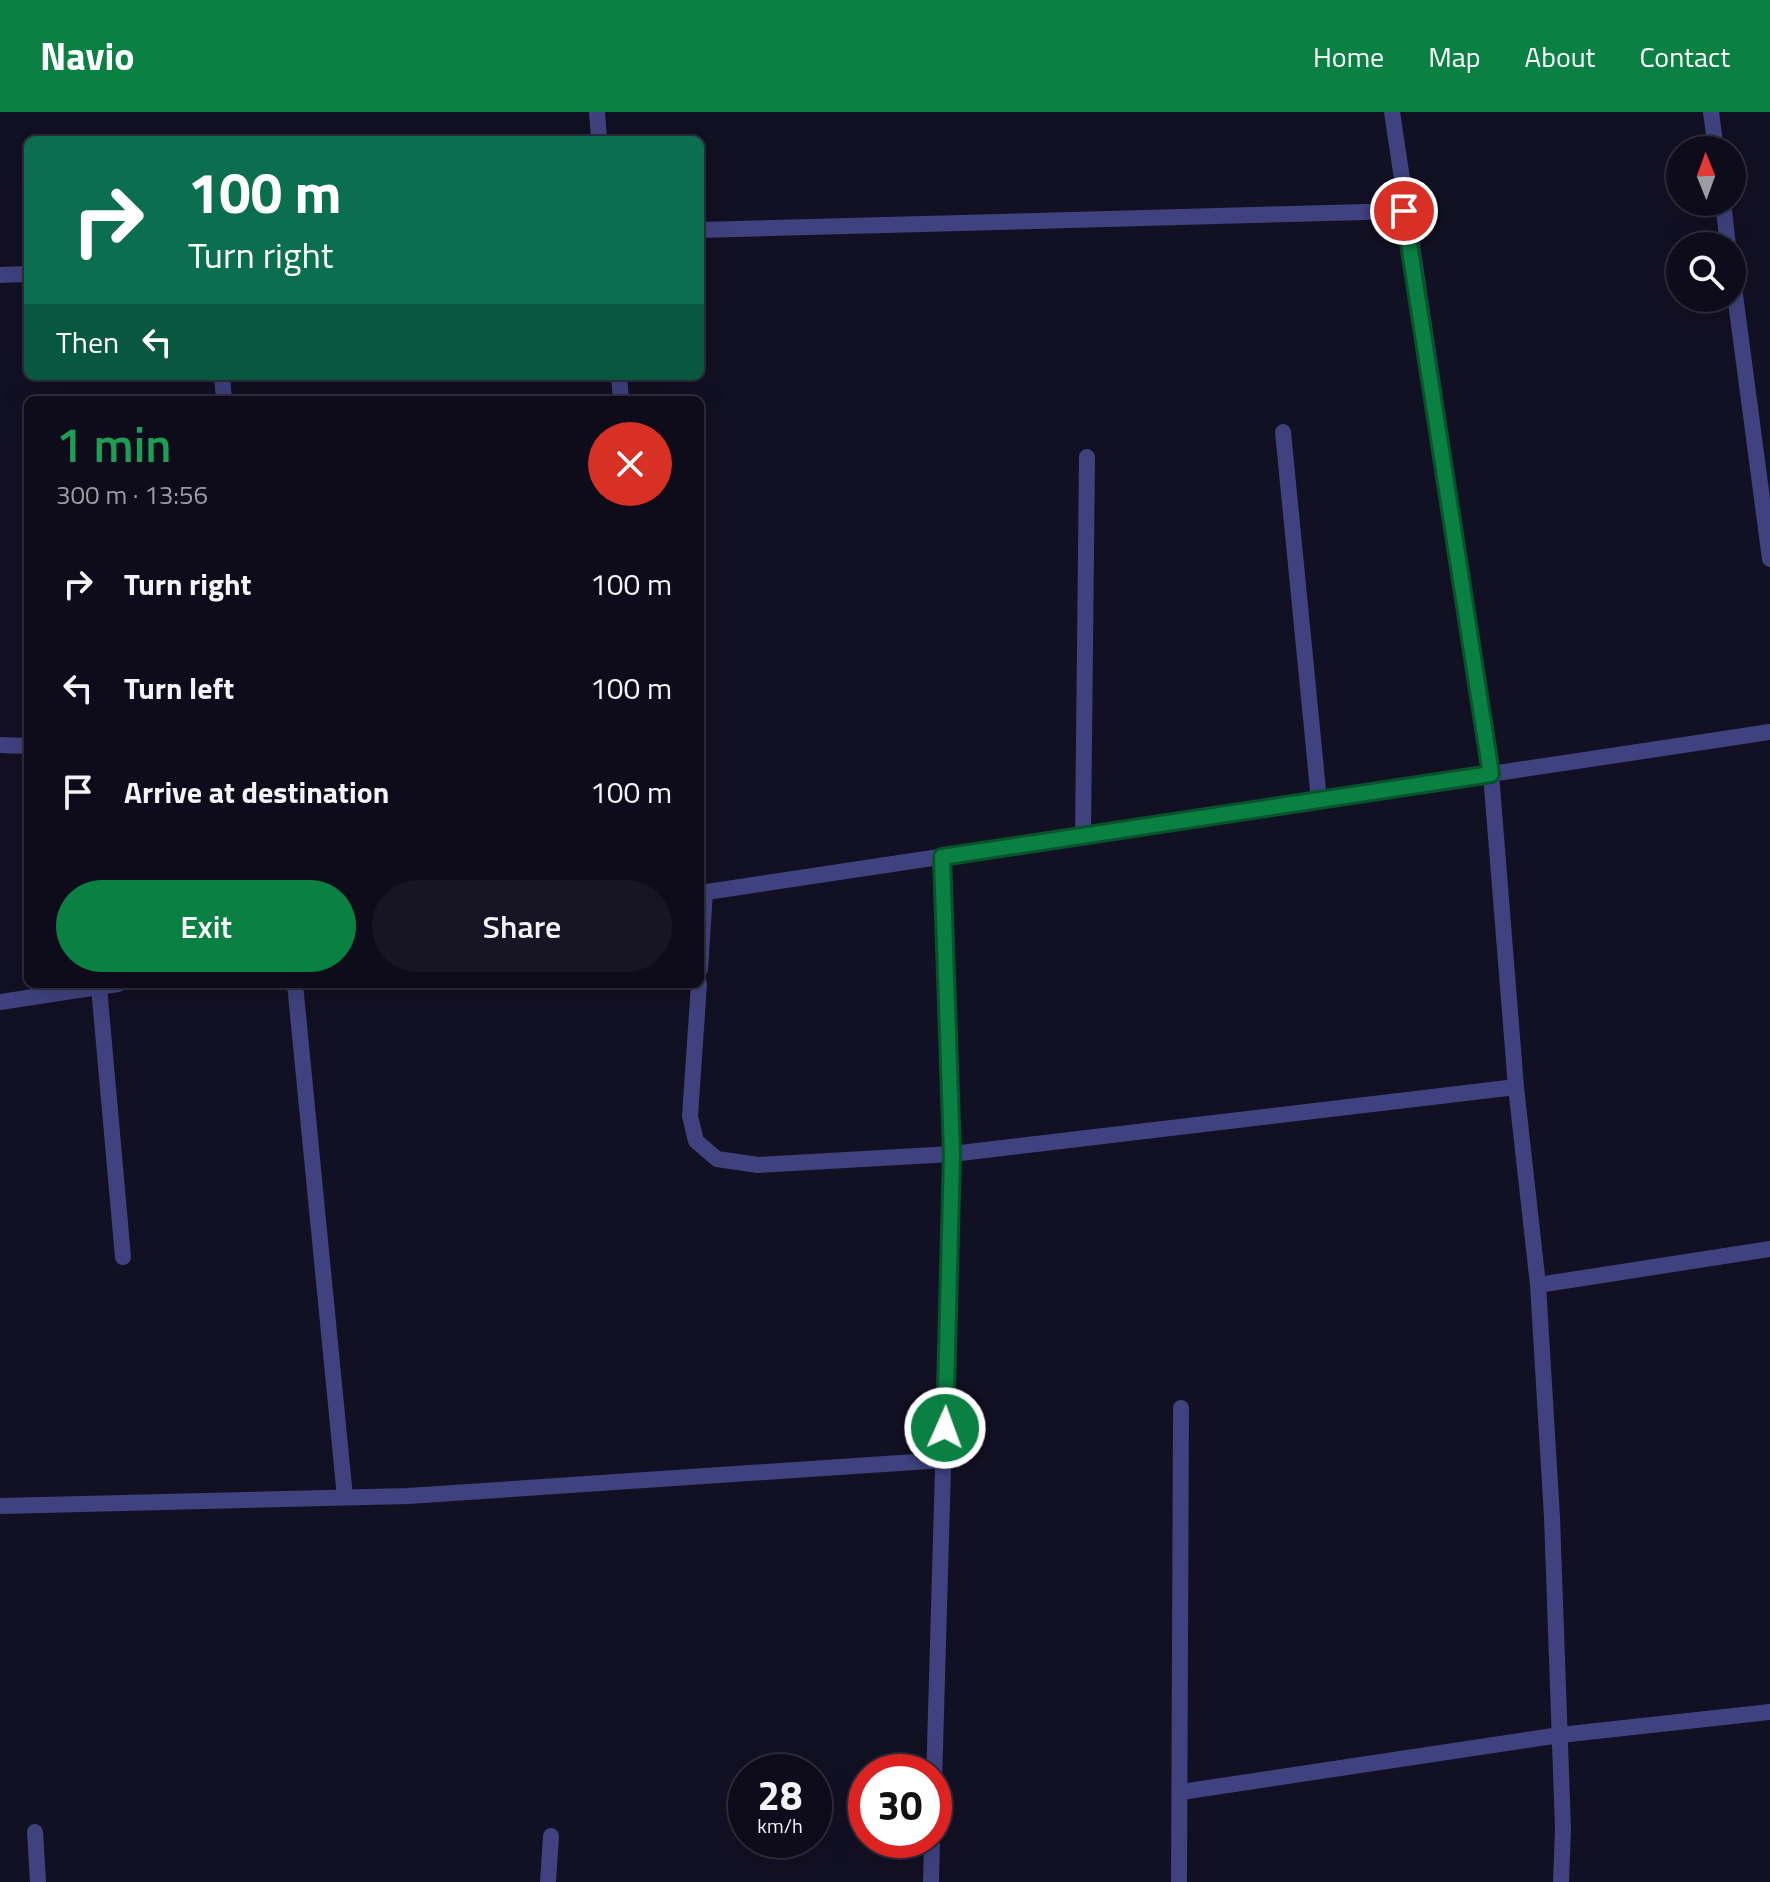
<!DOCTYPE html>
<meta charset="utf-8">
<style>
body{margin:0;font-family:"Titillium Web",sans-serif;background:#171523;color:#f1f3f6;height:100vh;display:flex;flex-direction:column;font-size:30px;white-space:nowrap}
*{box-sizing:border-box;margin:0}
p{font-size:26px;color:#9b9ba2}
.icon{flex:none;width:44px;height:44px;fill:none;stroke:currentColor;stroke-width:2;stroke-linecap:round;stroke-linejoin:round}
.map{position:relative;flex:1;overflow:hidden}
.drawer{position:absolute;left:24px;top:284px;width:680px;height:592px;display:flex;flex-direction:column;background:#0e0c1a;border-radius:12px;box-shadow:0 8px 32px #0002,0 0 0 2px #2e2c39}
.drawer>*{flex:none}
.hud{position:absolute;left:24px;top:24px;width:680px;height:244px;border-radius:12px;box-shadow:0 8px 32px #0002,0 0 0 2px #2e2c39;background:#0b6e4f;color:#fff;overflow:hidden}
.needle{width:52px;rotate:359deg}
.controls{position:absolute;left:1666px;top:24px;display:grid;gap:16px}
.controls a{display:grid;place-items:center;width:80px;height:80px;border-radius:50%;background:#0e0c1a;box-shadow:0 8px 32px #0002,0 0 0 2px #2e2c39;font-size:40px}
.speed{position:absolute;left:728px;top:1642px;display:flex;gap:16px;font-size:40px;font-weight:700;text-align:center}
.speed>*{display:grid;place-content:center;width:104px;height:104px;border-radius:50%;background:#0e0c1a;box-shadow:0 8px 32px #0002,0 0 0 2px #2e2c39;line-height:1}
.speed small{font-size:20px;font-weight:400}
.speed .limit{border:12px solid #d22;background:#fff;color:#111}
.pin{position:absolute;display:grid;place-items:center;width:68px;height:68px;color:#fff;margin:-34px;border:4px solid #fff;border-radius:50%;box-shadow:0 2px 8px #0007}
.me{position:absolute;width:88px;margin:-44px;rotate:2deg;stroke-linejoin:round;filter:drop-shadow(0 0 6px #0008)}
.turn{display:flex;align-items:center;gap:28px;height:168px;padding:0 32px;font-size:36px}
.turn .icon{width:104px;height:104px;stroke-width:2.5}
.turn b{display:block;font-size:56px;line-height:68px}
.then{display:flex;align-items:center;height:76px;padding:0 32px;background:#0003;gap:16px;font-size:30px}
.round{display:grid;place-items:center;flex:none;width:84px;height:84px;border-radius:42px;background:#171523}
.overview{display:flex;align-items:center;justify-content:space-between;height:136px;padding:0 32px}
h1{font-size:48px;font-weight:600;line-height:60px;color:#1e9e55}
.primary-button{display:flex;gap:16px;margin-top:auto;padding:16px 32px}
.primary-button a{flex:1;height:92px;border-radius:48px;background:#0b8043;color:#fff;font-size:32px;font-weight:600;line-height:92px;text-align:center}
.primary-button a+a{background:#171523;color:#f1f3f6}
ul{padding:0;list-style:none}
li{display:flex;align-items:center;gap:24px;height:104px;padding:0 32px}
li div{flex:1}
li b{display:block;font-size:30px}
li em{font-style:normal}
header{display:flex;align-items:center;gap:48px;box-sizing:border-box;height:112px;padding:0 40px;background:#0b8043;color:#fff}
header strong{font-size:38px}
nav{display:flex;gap:44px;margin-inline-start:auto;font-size:28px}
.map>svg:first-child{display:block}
</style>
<header>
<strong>Navio</strong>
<nav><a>Home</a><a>Map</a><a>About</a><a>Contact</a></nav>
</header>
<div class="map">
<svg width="1770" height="1770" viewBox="0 0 1770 1770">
<rect width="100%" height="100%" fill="#121023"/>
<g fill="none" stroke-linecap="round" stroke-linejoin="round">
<path stroke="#3f427e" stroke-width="16" d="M597 0 599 28
M1392 0 1491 662 1516 975 1538 1173 1552 1405 1563 1717 1561 1770
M1711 0 1716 38
M1723 90 1728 134
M700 118 1404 99
M1732 160 1770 447
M0 163 28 162
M222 264 224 288
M619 264 621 288
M1283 320 1319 688
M0 633 28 634
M1083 724 1087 345
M700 781 1770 620
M700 857 705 780
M295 872 345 1385
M699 872 690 1004 696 1029 717 1047 758 1053 952 1042 1516 975
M99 875 123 1145
M0 890 118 872
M1538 1173 1770 1137
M0 1394 408 1384 944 1348
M934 1671 952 1042 942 745
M1181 1680 1560 1623 1770 1600
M35 1720 38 1770
M548 1770 551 1724
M931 1770 932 1728
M1179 1770 1181 1296"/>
</g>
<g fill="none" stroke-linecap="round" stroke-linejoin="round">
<g stroke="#07532c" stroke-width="20">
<path id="route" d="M945 1316 952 1042 942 745 1491 662 1404 99"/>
</g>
<use href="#route" stroke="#0b8043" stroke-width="14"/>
</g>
</svg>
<div class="controls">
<a><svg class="needle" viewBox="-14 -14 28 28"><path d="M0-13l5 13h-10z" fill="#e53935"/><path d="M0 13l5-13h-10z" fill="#9b9ba2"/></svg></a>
<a><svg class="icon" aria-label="search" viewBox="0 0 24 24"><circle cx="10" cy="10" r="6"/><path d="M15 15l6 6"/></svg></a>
</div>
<div class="speed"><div>28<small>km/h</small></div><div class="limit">30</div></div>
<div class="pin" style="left:1404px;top:99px;background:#d93025"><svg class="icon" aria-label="arrive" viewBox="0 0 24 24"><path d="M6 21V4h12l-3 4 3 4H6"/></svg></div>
<svg class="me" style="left:945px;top:1316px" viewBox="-20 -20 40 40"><circle r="17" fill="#0b8043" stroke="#fff" stroke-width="3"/><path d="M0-11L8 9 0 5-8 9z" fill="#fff"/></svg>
<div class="hud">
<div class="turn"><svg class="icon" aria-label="right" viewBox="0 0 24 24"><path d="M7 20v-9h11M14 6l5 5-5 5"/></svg><div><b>100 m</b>Turn right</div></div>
<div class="then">Then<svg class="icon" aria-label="left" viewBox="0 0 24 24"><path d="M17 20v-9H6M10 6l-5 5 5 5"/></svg></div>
</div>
<section class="drawer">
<div class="overview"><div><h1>1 min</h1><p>300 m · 13:56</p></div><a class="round" style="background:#d93025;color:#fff"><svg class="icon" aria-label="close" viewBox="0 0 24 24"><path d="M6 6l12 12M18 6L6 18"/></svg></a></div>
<ul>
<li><svg class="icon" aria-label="right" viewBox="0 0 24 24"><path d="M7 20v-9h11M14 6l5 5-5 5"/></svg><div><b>Turn right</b></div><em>100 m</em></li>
<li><svg class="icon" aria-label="left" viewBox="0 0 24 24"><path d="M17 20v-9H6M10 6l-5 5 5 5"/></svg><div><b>Turn left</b></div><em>100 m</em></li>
<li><svg class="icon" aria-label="arrive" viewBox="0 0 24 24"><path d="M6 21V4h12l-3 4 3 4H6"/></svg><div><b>Arrive at destination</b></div><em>100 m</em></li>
</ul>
<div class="primary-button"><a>Exit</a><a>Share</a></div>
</section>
</div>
